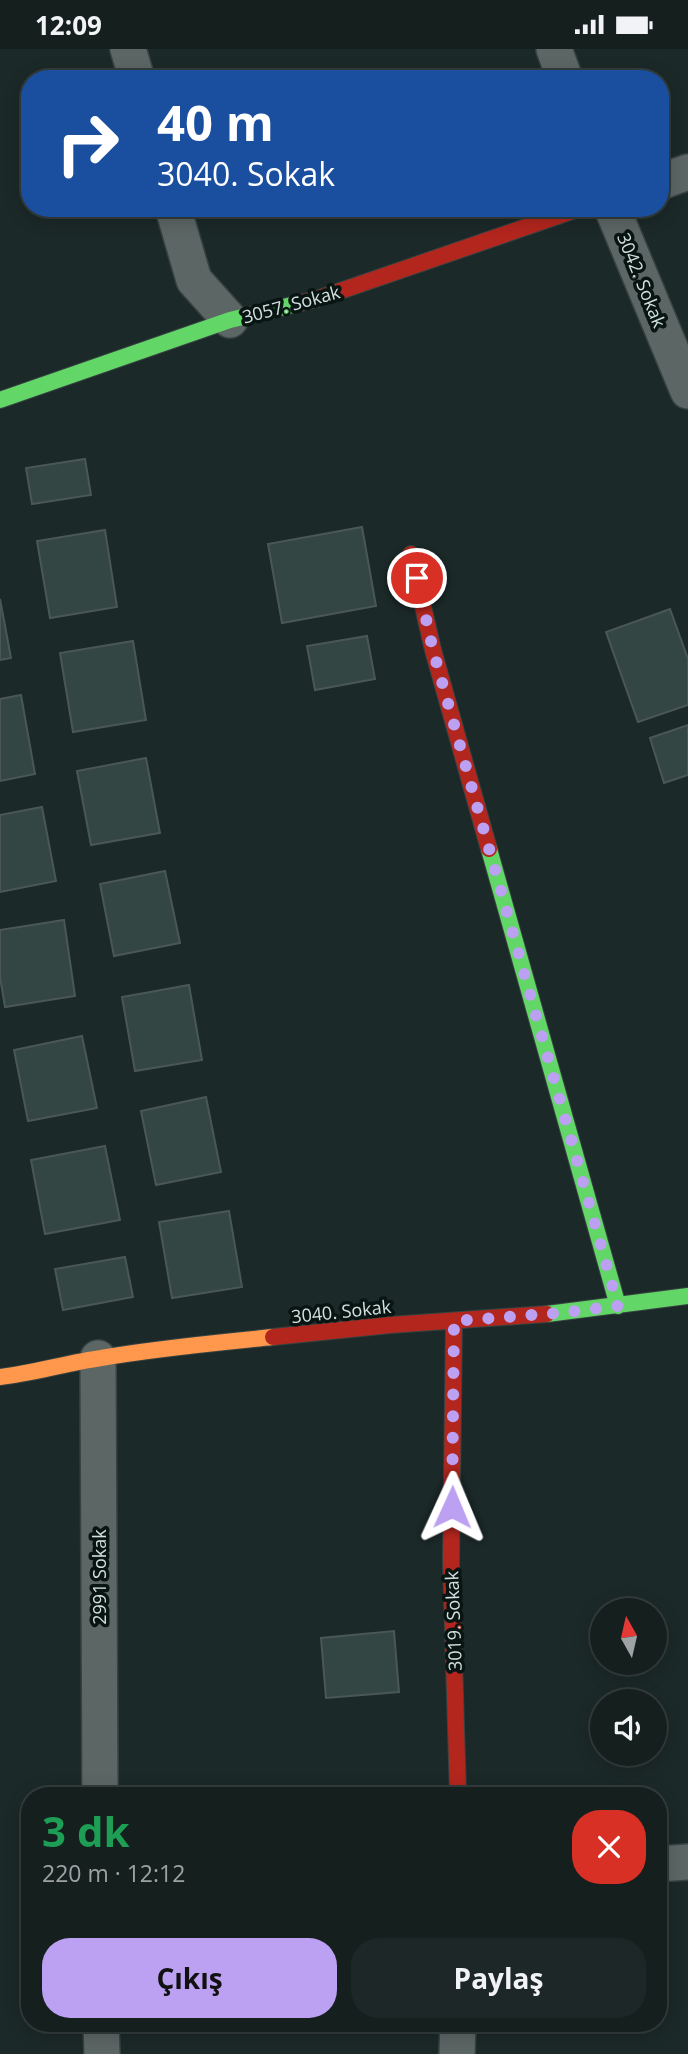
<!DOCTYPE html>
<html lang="tr">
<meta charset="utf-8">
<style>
body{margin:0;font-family:"Open Sans",sans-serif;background:#1d2727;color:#f1f3f6;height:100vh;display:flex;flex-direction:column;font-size:26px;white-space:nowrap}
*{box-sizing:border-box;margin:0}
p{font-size:23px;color:#9da2a4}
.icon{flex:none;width:38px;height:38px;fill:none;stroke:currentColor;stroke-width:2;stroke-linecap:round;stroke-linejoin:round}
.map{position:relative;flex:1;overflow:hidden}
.side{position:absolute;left:21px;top:1738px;width:646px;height:245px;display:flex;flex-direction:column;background:#141f1e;border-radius:28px;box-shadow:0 4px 18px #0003,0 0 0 2px #333d3c}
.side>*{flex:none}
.banner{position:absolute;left:21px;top:21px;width:648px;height:147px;border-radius:28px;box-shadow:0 4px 18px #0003,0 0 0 2px #333d3c;background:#1a4fa0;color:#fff;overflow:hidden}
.needle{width:46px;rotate:352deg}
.fabs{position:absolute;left:590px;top:1549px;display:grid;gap:14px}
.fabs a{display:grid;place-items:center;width:77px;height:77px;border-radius:50%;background:#141f1e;box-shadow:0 4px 18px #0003,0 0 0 2px #333d3c;font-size:35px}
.pin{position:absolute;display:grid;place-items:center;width:60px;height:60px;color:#fff;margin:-30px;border:4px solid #fff;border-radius:50%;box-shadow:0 2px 7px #0007}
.me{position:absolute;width:77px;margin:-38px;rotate:1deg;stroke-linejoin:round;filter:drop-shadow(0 0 5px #0008)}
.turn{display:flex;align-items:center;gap:24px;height:147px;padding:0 21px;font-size:32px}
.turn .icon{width:91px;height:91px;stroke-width:2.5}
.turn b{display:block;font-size:49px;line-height:60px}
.round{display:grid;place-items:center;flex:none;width:74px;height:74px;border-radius:28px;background:#1d2727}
.headline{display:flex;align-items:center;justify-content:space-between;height:119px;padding:0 21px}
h1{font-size:42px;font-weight:700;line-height:52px;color:#1e9e55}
.primary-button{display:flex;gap:14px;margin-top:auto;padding:14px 21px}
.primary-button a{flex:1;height:80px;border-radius:28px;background:#bca0f2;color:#111;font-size:28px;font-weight:700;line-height:80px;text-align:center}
.primary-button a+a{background:#1d2727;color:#f1f3f6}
.status{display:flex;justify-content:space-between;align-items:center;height:49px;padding:0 35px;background:#141f1e;direction:ltr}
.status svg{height:19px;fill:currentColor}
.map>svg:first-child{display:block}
</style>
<div class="status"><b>12:09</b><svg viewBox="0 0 49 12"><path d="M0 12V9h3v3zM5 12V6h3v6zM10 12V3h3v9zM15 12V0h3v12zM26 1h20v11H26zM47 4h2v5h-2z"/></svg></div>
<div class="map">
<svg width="688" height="2005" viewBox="0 0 688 2005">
<rect width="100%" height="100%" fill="#1b2928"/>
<path fill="#344644" stroke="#4b5756" stroke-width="2" d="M85 410 91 446 32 455 26 419Z
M362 478 376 557 282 574 268 495Z
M105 481 117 558 50 569 37 492Z
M0 550 11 609 0 611Z
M670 560 688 610V656L638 673 606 583Z
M367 587 375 630 315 641 307 597Z
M133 592 146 671 73 683 60 604Z
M21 646 35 725 0 732V650Z
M688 676V726L664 734 650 689Z
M146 709 160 784 91 796 77 722Z
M42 758 56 832 0 843V766Z
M165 822 180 894 114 907 100 835Z
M64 871 75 947 5 958 0 928V881Z
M189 936 202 1011 135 1022 122 948Z
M82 987 97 1059 28 1072 14 1001Z
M206 1048 221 1123 156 1136 141 1062Z
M105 1097 120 1171 45 1185 31 1111Z
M229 1162 242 1238 172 1249 159 1173Z
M125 1208 133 1248 63 1261 55 1220Z
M394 1582 399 1643 326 1649 321 1589Z"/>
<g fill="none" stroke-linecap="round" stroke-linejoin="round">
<g stroke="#374342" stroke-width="38">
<path id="street" d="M128 0 137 30
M554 0 565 30
M660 133 688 123
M173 159 194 231 230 271
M612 159 688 342
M98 1309 100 1746
M658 1815 688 1813
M101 1974 102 2005
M457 2005 458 1974"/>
</g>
<g stroke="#374342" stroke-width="18">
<path id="fast" d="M0 351 230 271 300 254
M489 800 618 1257
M547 1265 688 1247"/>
</g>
<g stroke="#374342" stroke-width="18">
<path id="slow" d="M0 1328C34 1324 67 1314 101 1309 158 1299 215 1294 273 1288"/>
</g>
<g stroke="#374342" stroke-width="18">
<path id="jam" d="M300 254 317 250 581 159
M411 505 433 601 489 800
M454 1272 451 1512 458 1746
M273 1288 390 1276 547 1265"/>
</g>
<use href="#street" stroke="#5c6665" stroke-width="35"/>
<use href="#fast" stroke="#63d668" stroke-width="16"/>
<use href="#slow" stroke="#ff974d" stroke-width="16"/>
<use href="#jam" stroke="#b3261e" stroke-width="16"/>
</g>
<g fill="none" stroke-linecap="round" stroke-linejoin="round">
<path stroke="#bca0f2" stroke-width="12" stroke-dasharray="0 21.6" d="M417 529 433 601 618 1257 559 1264 454 1272 452 1458"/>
</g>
<g text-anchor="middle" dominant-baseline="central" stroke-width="7" stroke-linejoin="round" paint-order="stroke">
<g font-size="18" fill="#d3e2e0" stroke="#091513">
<text transform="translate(642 231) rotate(68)">3042. Sokak</text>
<text transform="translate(291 255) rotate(-15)">3057. Sokak</text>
<text transform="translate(341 1262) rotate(-6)">3040. Sokak</text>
<text transform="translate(99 1528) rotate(-90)">2991 Sokak</text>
<text transform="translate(453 1572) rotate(-92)">3019. Sokak</text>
</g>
</g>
</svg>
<div class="fabs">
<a><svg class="needle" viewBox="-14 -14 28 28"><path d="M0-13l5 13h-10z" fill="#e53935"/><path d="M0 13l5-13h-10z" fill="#9da2a4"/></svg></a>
<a><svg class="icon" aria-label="sound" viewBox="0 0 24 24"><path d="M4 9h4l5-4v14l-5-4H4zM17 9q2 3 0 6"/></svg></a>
</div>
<div class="pin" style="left:417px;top:529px;background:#d93025"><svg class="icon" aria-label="arrive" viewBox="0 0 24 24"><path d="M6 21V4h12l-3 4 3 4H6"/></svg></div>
<svg class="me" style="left:452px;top:1458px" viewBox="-20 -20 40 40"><path d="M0-17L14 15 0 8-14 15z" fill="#bca0f2" stroke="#fff" stroke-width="4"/></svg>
<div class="banner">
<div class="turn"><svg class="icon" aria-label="right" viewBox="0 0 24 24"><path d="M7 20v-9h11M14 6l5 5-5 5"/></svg><div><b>40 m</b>3040. Sokak</div></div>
</div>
<section class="side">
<div class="headline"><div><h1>3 dk</h1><p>220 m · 12:12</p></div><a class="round" style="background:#d93025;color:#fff"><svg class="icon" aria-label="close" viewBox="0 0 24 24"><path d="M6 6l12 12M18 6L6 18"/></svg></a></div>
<div class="primary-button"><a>Çıkış</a><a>Paylaş</a></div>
</section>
</div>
